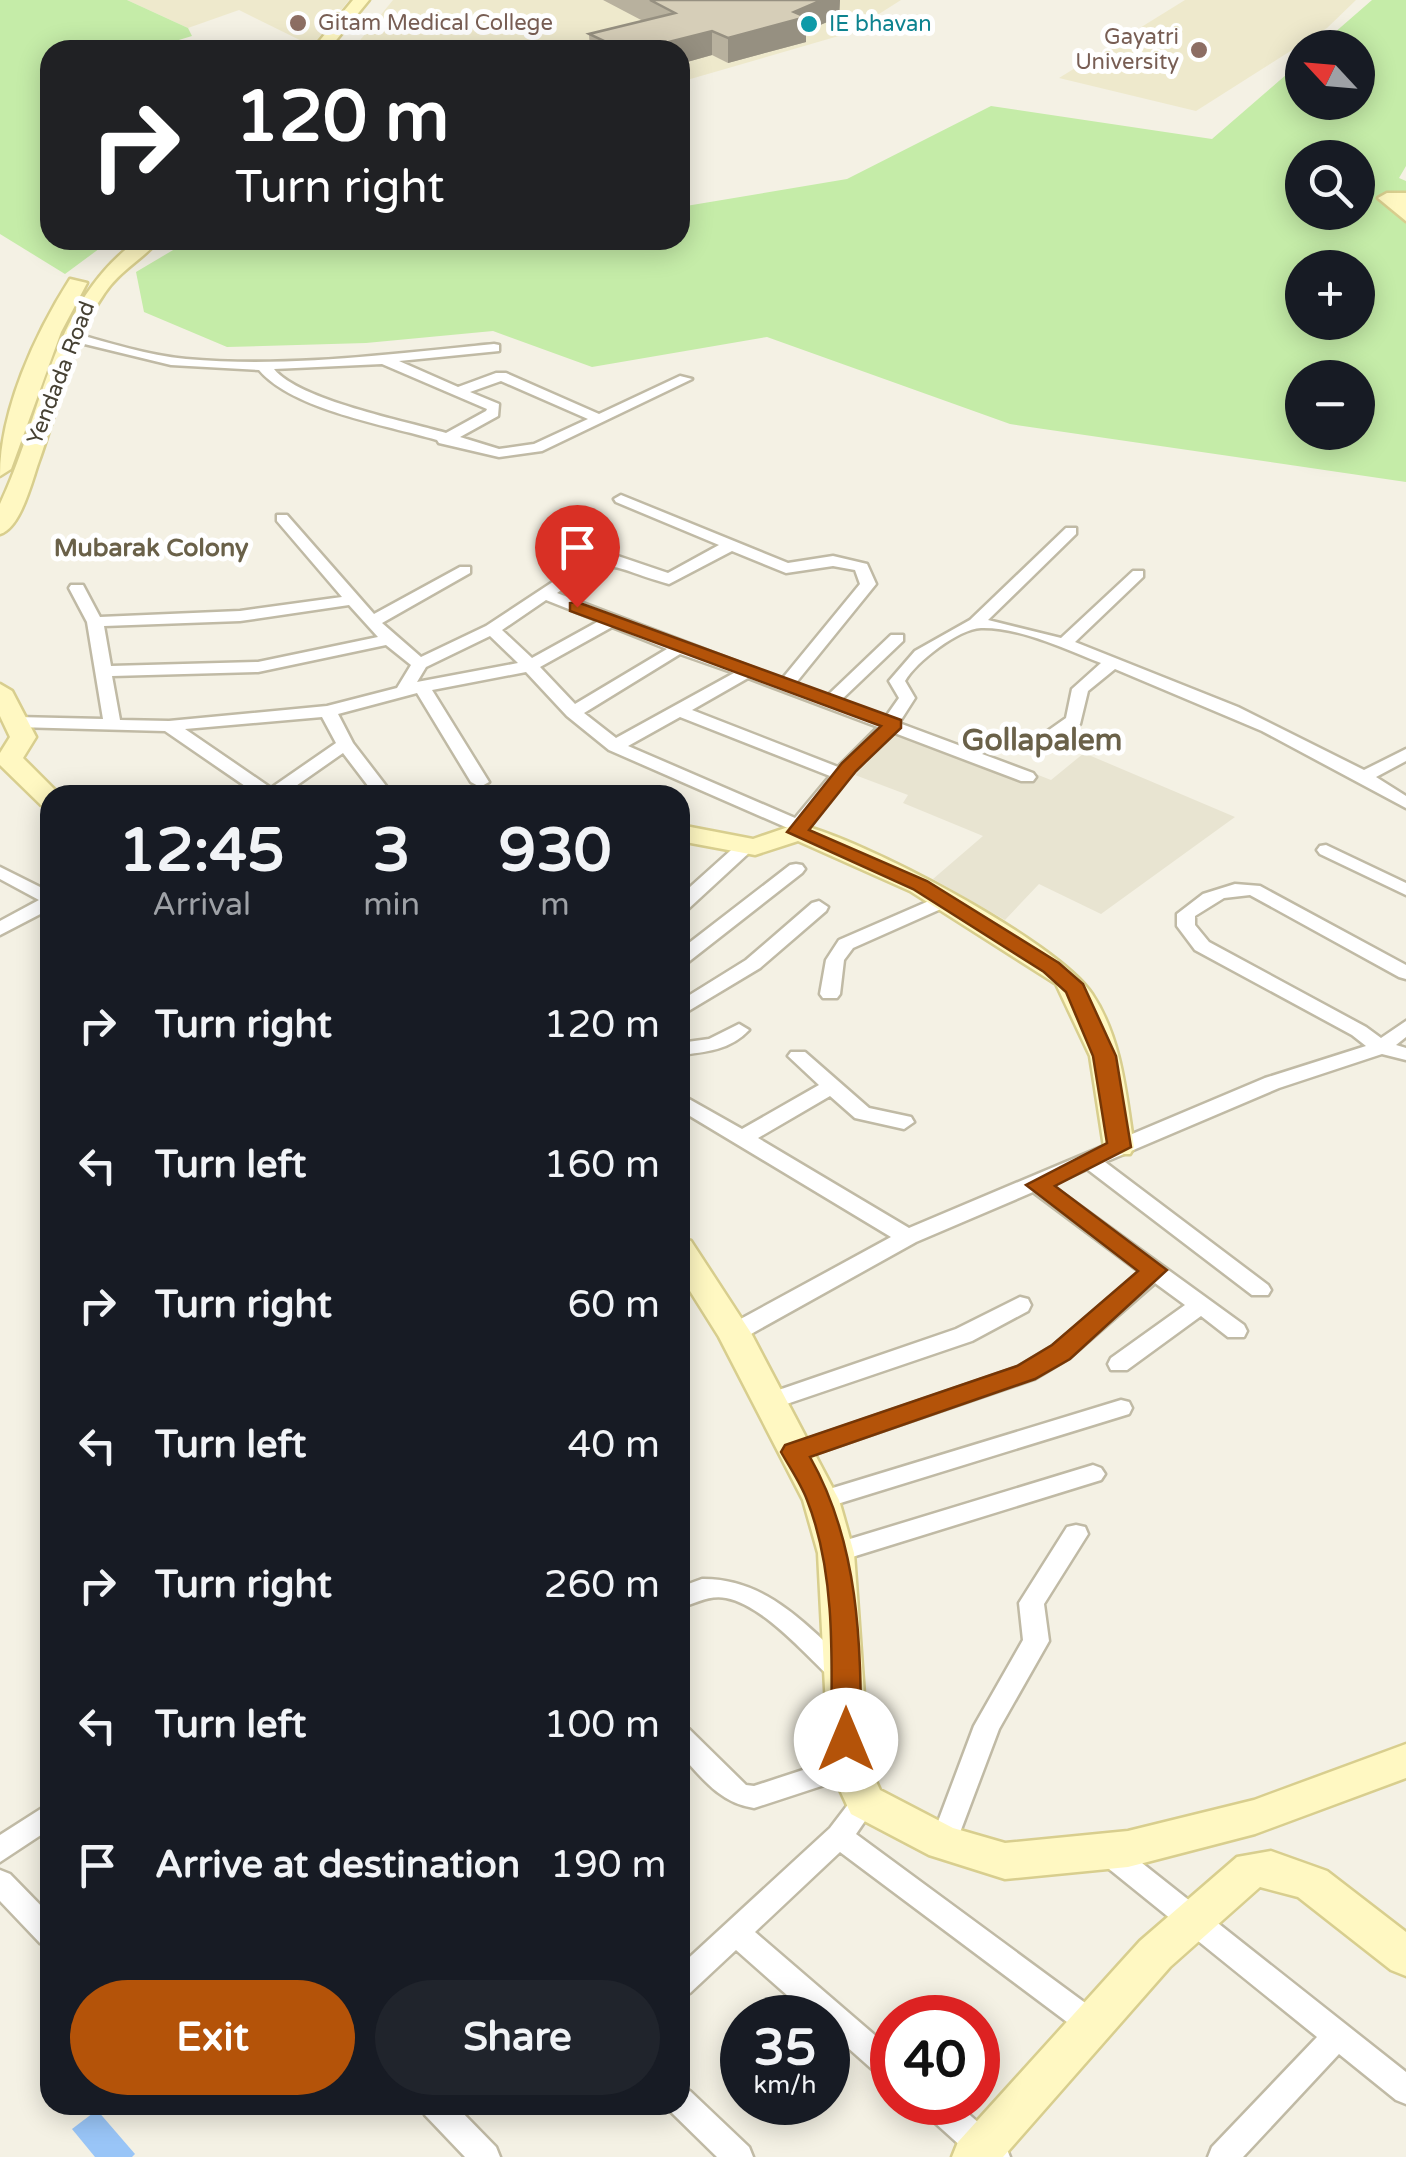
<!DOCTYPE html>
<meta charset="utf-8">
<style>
body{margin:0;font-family:"Varela Round",sans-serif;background:#20242c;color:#f1f3f6;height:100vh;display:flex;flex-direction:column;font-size:38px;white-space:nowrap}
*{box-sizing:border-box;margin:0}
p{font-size:32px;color:#9ea1a6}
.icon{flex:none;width:55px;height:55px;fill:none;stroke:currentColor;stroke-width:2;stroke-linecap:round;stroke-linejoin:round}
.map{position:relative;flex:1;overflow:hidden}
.details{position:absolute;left:40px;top:785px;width:650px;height:1330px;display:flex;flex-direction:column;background:#171b24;border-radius:30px;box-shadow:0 5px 25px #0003}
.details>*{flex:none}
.guide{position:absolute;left:40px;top:40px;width:650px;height:210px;border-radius:30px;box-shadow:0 5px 25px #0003;background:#202124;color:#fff;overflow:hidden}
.needle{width:65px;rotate:296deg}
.buttons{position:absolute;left:1285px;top:30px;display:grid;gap:20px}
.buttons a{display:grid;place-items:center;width:90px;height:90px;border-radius:50%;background:#171b24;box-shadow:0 5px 25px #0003;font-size:50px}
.speed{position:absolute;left:720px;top:1995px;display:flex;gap:20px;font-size:50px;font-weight:700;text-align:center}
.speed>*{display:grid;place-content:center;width:130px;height:130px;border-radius:50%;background:#171b24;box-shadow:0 5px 25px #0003;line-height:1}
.speed small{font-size:25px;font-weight:400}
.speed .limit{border:15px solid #d22;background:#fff;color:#111}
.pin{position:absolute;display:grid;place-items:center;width:85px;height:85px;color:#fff;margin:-102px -42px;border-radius:50% 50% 50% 0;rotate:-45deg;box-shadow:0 0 10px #0007}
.pin .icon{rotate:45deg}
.me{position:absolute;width:110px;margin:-55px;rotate:0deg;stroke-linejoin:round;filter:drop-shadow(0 0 8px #0008)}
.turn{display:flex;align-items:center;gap:35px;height:210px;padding:0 30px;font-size:45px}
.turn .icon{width:130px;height:130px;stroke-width:2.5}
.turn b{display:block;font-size:70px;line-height:85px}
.eta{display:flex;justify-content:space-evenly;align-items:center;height:170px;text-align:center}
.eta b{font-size:60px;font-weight:700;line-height:70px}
.cta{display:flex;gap:20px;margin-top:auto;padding:20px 30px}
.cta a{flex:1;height:115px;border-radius:60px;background:#b45309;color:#fff;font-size:40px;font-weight:700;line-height:115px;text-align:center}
.cta a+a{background:#20242c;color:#f1f3f6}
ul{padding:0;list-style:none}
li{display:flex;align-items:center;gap:30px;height:140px;padding:0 30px}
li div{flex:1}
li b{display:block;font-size:38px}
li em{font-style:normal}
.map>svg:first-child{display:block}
</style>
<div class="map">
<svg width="1406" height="2157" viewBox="0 0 1406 2157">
<rect width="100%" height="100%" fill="#f4f1e4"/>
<path fill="#e8e4d1" d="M905 723 1051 780 1084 753 1235 817 1101 914 1039 884 1005 920 933 879 983 836 903 803 908 795 855 775Z"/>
<path fill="#eee9cc" d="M127 0H349L312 46 239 10 188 28Z
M393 0H901L849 33 680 82V50H352Z
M1185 0H1356L1327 28 1196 111 1059 78Z"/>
<path fill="#c5eca8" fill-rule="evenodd" d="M0 0H127L188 28 192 36 146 50H50V240H111L65 274 0 234Z
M1372 0H1406V166L1399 178 1406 181V482L1010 424 767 337 592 367 493 331 366 343 227 347 144 312 136 272 190 240H680V207L847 179 991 106 1212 139 1302 61V102H1358V48L1318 47ZM1302 158H1358V212H1302ZM1302 268H1358V322H1302ZM1302 378H1358V432H1302Z"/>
<path fill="#99c5f7" d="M97 2110 135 2154 132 2157H95L72 2129Z"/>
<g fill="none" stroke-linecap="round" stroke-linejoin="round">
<g stroke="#c0baa5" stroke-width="5">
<path id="street" d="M73 333C110 343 147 355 186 359 288 368 391 354 494 344L499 345V351L399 361 458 387 496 373H506L599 414 680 376 692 379 542 451 499 457 439 443 437 440C386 425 293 410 259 370L171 365 68 340V334ZM382 364 487 409 486 411 446 433C405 421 299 400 274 369ZM501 381 588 419 534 444 499 449 460 437 498 416 499 404 470 392Z
M621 495 788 563 833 556 867 564 876 584 795 684 827 696 891 635H903V641L840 701 885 718 899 698 889 681 915 651 970 620 1066 528H1076V534L988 620 1061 638 1133 571H1143V577L1075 642 1238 707 1364 770 1406 749V761L1376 777 1406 796V808L1262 731 1115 669 1088 691 1080 724 1044 750H1032V742L1066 718 1072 689 1101 663C1065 649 1020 627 981 628 958 629 916 662 905 681L915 698 899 723 1033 773 1036 777 1033 781H1021L892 732 823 804 803 836H791L790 829 609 750 567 716 526 672 432 690 489 782 480 787 471 782 417 693 338 714 353 743 393 795H375L343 753 283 795H258L165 731 16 727 8 722 16 717 103 719 87 622 69 588 71 585H83L100 617 240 611 342 597 277 521V515H287L374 614 460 567H470V573L382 623 421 657 486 626 586 560 612 554 668 573 719 545 616 502 614 499ZM732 551 786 573 833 566 855 570 860 584 782 679 557 593C617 553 604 566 669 584ZM546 600 599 621 532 658 502 630ZM349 605 378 637 258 662 111 666 104 626 240 621ZM612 627 667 649 575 704 540 667ZM490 636 518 663 417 682 426 667ZM386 645 411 665 397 688 327 706 169 721 120 720 112 676 258 672ZM680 654 734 673 616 738 584 713ZM748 678 878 727 838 767 692 710ZM322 717 336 743 271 788 185 729ZM680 717 830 776 795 818 628 746Z
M745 842 751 843 754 847 751 851 687 910 680 912V896L739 843Z
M1326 845 1406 883V895L1320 854 1317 850 1320 846Z
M796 864 802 865 805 869 802 873 687 963 680 965V950L790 865Z
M0 867 50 892V909L0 935V921L39 900 0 879Z
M1235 884 1260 886 1406 965V979L1399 977 1250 895 1224 898 1195 916V925L1209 942 1366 1027 1381 1038 1406 1021V1037L1396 1045 1406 1048V1060L1382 1054 1279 1088 1105 1162 1268 1285 1271 1290 1268 1295H1252L1087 1169 1051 1185 1244 1325 1247 1331 1244 1337H1228L1201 1316 1127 1370H1111L1108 1364 1111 1358 1185 1305 1155 1283 1069 1358 1034 1379 803 1458 795 1461 787 1458 783 1452 787 1446 1018 1367 1053 1346 1140 1272 1033 1192 916 1242 742 1339H726L723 1333 726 1327 891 1237 680 1110V1094L742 1129 819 1085 788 1056 791 1052H805L869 1108 911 1117 914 1122 904 1129 855 1118 830 1096 758 1138 909 1228 1265 1078 1366 1046 1352 1035 1195 950 1177 926V914L1203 894Z
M945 894 954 900 952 904 853 948 844 960 840 994 837 998H823L820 994 826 960 839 940Z
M819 901 828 907 826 911 760 968 680 1016V1001L746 960 812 903Z
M739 1024 749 1030C730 1050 706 1052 680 1055V1043L709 1039Z
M1020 1297 1028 1299 1031 1305 1028 1311 972 1341 769 1410 761 1408 758 1402 761 1396 956 1329Z
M1121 1400 1129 1402 1132 1408 1129 1414 821 1509 813 1506 809 1500 813 1494Z
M1093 1465 1101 1468 1105 1474 1101 1480 836 1562 827 1560 824 1553 827 1546Z
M1076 1525 1085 1527 1088 1534 1044 1604 1049 1641 999 1729 953 1851 943 1855 933 1851 930 1843 974 1726 1023 1640 1019 1603 1067 1527Z
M702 1579C766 1578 806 1625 850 1665L854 1672 850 1679 841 1682 832 1679C805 1654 763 1605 726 1598 709 1595 696 1603 680 1608V1587Z
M680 1726 689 1729 746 1785 754 1786 849 1755 858 1758 862 1766 858 1774 849 1777 754 1808C720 1803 702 1778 680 1754Z
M865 1791 874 1794 878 1802 856 1834 1103 2016 1107 2025 1103 2034 1093 2038 1083 2034 840 1852 755 1932 892 2050V2081L882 2078 828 2030V2018H813L736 1950 690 1993 680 1997V1966L830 1828 856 1794Z
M50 1803V1829L0 1862V1835Z
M1108 1840 1118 1844 1406 2072V2104L1396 2100 1339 2054 1243 2157H1208L1212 2147 1317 2037 1098 1860 1095 1852 1098 1844Z
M0 1870 10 1874 50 1915V1946L40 1943 0 1901Z
M680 2087 690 2091 749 2147 753 2157H717L670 2111 667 2105H680Z
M919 2102H955L1006 2147 1010 2157H973L923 2112Z
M420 2105H455L496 2147 500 2157H465L425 2115Z"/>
</g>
<g stroke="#d8ce8e" stroke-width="5">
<path id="secondary" d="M353 0H369L328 50H312Z
M1406 193V221L1378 198 1387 193Z
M138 240H159C142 260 119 271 104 294 70 343 59 406 39 461 32 480 21 528 0 534V504C44 413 50 304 138 240Z
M70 279 87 283 61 332 11 469 0 476C0 410 35 334 70 279Z
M0 684 12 691 36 737 23 758 60 795H50V807L41 805 0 765V753L10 737 0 716Z
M797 824C861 838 1057 941 1092 994 1122 1039 1126 1095 1134 1147L1130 1154H1108L1104 1147 1090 1056 1056 984 910 891 798 841 755 855 680 841V825L753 839Z
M680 1238 691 1241 751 1333 839 1500 854 1553 869 1766 880 1790 953 1828 1005 1843 1128 1831 1254 1800 1406 1744V1778L1255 1834 1128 1867 1005 1879 929 1855 851 1814 829 1766 818 1553 803 1500 719 1337 680 1275Z
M1271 1851 1327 1871 1406 1932V1976L1391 1970 1298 1897 1260 1887 1170 1967 1003 2157H952L958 2142 1140 1941 1237 1857Z"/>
</g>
<use href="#street" fill="#fff" fill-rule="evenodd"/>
<use href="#secondary" fill="#fff8c2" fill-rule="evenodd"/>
</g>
<path fill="#b8b19e" d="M603 0H840L839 17 806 31V42L728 63 712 55 680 64V50H590L589 34 643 21Z"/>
<path fill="#969081" d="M822 0H840L839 17 806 31V42L728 63V38Z
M712 31V55L680 64V50H637Z"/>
<path fill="#d6ceb8" stroke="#969081" stroke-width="2.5" d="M650 0H822L794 12 806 17 728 38 712 31 637 50H623L589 34 675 13Z"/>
<path fill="#b45309" stroke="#753606" stroke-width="2.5" d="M577 602 901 720V728L856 771 809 830 927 881 1059 963 1083 984 1116 1056 1131 1147 1055 1186 1167 1270 1070 1359 1035 1379 810 1457C859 1544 861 1641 861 1740L856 1748 846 1752 835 1748 831 1740C832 1663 836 1573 807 1500 801 1484 790 1468 781 1452L785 1445 1017 1366 1052 1345 1138 1271 1026 1185 1107 1143 1093 1056 1066 992 1044 972 913 889 787 832 842 763 881 726 570 611V603Z"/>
<g fill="#8d6e63" stroke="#fff" stroke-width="4">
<circle cx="298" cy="23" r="10"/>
<circle cx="1199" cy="50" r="10"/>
</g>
<circle fill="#0f9aa8" stroke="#fff" stroke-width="4" cx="809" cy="24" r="10"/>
<g text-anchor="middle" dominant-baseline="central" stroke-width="10" stroke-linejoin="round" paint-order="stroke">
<g font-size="22" fill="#785e54" stroke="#fff" text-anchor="start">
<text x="318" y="23">Gitam Medical College</text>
<text x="1179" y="37" text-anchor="end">Gayatri<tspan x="1179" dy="25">University</tspan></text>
</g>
<g font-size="22" fill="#0d838f" stroke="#fff" text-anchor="start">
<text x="829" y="24">IE bhavan</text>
</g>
<g font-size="22" fill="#464133" stroke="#fff">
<text transform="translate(61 373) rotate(-69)">Yendada Road</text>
</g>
<g font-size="25" font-weight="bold" fill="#6a6149" stroke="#fff">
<text x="151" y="548">Mubarak Colony</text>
</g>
<g font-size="30" font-weight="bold" fill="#6a6149" stroke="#fff">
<text x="1042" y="740">Gollapalem</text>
</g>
</g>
</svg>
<div class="buttons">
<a><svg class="needle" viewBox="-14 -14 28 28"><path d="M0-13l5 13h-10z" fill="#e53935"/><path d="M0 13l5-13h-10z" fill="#9ea1a6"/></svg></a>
<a><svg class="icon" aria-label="search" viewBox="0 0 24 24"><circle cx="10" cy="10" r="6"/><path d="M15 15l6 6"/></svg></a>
<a>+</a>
<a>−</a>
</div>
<div class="speed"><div>35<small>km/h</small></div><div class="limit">40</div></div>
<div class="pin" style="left:577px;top:607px;background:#d93025"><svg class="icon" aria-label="arrive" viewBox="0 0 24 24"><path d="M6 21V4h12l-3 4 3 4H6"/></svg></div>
<svg class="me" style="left:846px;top:1740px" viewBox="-20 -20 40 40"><circle r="19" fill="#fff"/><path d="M0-13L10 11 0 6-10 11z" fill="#b45309"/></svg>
<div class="guide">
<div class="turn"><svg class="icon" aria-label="right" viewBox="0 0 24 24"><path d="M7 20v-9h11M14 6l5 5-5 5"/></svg><div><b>120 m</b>Turn right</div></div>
</div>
<section class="details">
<div class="eta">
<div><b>12:45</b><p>Arrival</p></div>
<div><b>3</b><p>min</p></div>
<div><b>930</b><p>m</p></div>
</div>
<ul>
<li><svg class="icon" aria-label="right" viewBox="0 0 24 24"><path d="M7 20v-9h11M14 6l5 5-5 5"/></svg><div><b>Turn right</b></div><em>120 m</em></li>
<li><svg class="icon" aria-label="left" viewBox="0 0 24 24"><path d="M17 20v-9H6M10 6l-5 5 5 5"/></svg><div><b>Turn left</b></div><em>160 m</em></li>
<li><svg class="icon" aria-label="right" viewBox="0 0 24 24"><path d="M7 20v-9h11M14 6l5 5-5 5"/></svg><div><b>Turn right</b></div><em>60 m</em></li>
<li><svg class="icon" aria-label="left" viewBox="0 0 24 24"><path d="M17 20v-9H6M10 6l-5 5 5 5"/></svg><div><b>Turn left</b></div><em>40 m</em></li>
<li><svg class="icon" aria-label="right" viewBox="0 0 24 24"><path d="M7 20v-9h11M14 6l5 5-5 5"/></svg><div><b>Turn right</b></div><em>260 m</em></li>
<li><svg class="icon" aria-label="left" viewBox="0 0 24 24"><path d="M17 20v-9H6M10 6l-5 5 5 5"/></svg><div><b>Turn left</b></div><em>100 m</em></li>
<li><svg class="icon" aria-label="arrive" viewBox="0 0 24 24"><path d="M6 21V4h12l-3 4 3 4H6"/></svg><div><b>Arrive at destination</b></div><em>190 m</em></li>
</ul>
<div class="cta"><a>Exit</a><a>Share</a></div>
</section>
</div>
